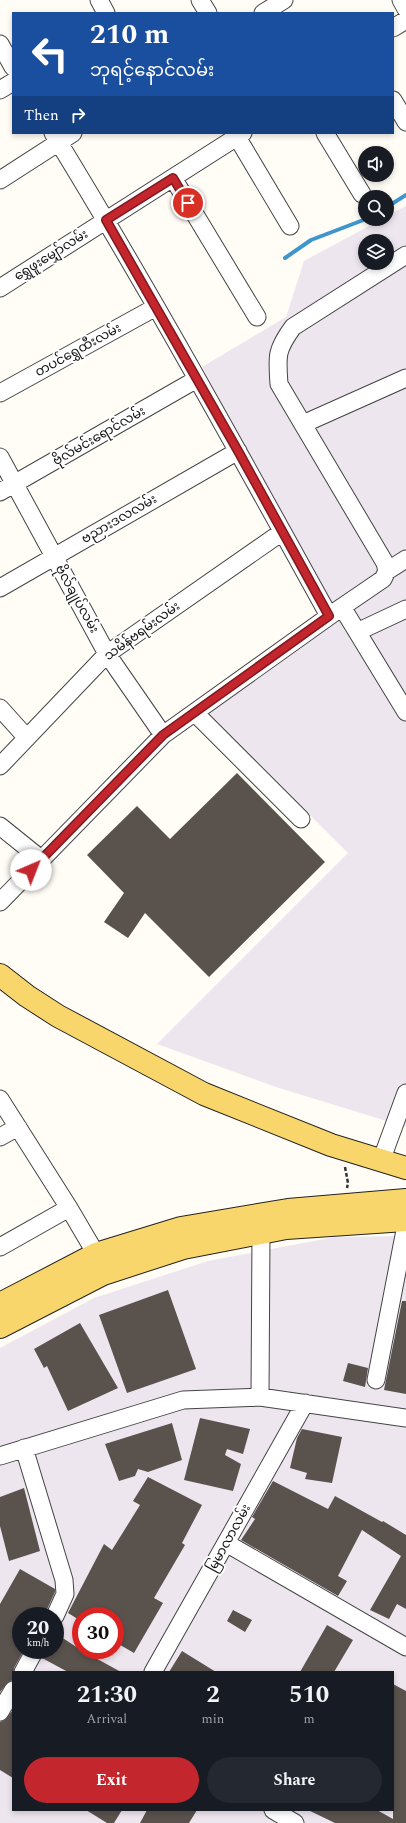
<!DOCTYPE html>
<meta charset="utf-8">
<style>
body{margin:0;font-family:Spectral,"Noto Sans Myanmar",serif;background:#242831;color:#f1f3f6;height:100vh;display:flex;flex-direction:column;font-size:15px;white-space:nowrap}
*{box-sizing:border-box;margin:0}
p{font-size:13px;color:#9ea1a6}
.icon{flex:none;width:22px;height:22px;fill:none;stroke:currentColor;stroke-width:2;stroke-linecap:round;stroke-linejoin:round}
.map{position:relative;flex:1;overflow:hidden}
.panel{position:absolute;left:12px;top:1671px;width:382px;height:140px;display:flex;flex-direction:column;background:#171b24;border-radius:0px;box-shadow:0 2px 6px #0003}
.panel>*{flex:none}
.top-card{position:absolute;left:12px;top:12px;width:382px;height:122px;border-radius:0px;box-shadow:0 2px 6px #0003;background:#1a4fa0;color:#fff;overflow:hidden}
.controls{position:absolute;left:358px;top:146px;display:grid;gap:8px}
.controls a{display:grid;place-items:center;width:36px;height:36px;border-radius:50%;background:#171b24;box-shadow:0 2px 6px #0003;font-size:20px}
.speed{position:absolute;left:12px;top:1607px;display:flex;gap:8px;font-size:20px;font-weight:700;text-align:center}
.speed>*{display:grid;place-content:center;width:52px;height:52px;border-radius:50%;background:#171b24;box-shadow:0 2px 6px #0003;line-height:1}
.speed small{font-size:10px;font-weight:400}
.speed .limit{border:6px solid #d22;background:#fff;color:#111}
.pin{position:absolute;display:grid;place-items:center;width:34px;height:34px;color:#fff;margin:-17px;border:2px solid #fff;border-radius:50%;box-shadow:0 1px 4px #0007}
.me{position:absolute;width:44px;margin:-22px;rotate:44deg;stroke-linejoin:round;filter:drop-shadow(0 0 3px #0008)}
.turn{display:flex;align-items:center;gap:14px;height:84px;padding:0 12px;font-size:18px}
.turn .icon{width:52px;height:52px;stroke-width:2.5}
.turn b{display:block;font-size:28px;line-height:34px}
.then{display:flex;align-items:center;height:38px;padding:0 12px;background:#0003;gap:8px;font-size:15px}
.eta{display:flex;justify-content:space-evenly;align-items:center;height:68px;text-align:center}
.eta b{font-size:24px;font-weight:700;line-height:28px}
.button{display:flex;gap:8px;margin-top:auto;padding:8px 12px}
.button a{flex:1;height:46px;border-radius:24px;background:#c4262e;color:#fff;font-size:16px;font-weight:700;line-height:46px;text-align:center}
.button a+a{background:#242831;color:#f1f3f6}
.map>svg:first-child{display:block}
</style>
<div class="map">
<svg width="406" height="1823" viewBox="0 0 406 1823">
<rect width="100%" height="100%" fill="#fffdf5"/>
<path fill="#eee6ef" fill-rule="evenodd" d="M406 206V1127L276 1087 157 1044 348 853 208 714 339 621 202 367 286 317 304 261 382 219H387V216ZM365 241H387V263H365Z
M406 1236V1823H0V1348L94 1298 208 1261 335 1237ZM21 1616H55V1650H21ZM81 1616H115V1650H81ZM13 1672H393V1810H13Z"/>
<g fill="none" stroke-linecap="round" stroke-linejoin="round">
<path stroke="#3f96cf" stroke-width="4" d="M387 207 406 195
M285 258 311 240 366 219"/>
</g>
<path fill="#5a524d" d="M237 773 325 862 209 977 145 913 128 938 104 922 124 893 87 855 137 806 170 839Z
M168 1290 196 1369 127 1393 99 1315Z
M402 1301H406V1394L384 1390Z
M80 1323 118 1388 68 1411 47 1366 44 1368 34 1349Z
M348 1363 368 1368 365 1387 343 1381Z
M200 1418 250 1429 243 1454 227 1449 225 1455 241 1464 233 1491 184 1480Z
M172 1423 182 1460 148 1472 138 1469 135 1476 119 1481 105 1444Z
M302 1429 342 1437 332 1483 305 1479 307 1473 290 1468 297 1438Z
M148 1477 202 1505 182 1543 185 1545 154 1598 163 1603 134 1653 115 1642V1616H81V1621L68 1613 104 1544 112 1550 140 1505 133 1501Z
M273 1481 328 1509 335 1496 382 1522 383 1521 406 1535V1609L397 1604 389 1619 370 1610 401 1556 362 1530 338 1576 347 1581 338 1596 241 1540 255 1519 252 1517Z
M24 1488 40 1551 9 1561 0 1526V1497Z
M20 1569 55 1589V1592L44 1616H21V1650H24L14 1668 13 1680 8 1682 0 1692V1604Z
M233 1610 252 1620 245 1632 227 1621Z
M327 1625 353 1640 334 1672H300Z
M55 1633 81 1650 121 1672H68L42 1658 45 1650H55Z
M182 1651 216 1672H169Z
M393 1684 406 1691V1823H335L308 1810H377L393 1819Z
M13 1710V1778L0 1770V1722L5 1720Z
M86 1810H122L114 1823H107Z
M147 1810H197L189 1823H140Z"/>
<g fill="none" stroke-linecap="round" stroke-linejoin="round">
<g stroke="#444" stroke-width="19">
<path id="minor" d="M99 0 106 13
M200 0 208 13
M401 0 406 9
M263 13 284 0
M393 28 406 20
M0 44 13 67
M0 90 13 82
M393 100 406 122
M53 133C150 291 239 453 329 616
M325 133 362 194
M237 137 290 226
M173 178 257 317
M0 180 73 133
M0 288 243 133
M0 393 156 307
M303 424 406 378
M0 457 107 654 163 735
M0 492 197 379
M387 571 406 559
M0 588 238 451
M342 607 383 579 387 571 385 563 279 384C277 356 276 350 293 327L406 255
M357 632 406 609
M0 708 27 738
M195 713 301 819
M0 766 107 654 282 532
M0 826 41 859
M0 902 163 735 342 607 406 712
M0 1099 69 1208 96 1254 100 1265
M0 1137 18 1127
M381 1161 406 1093
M0 1247 69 1208
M376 1380 406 1225
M260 1397 261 1233
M24 1448 64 1580 65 1594 55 1616
M0 1456 183 1400 260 1397 406 1418
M226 1543 406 1647
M23 1672 35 1650
M153 1672 305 1403
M0 1712 13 1690
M273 1810 295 1823"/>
</g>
<g stroke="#222" stroke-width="24">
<path id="major" d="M0 975 27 996 58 1016 204 1094 331 1145 406 1168
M0 1304 96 1254 181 1228 288 1210 406 1200
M0 1327 103 1274 183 1248 286 1228 406 1220"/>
</g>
<path stroke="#333" stroke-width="2.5" stroke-dasharray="4 2" stroke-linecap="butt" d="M345 1167 348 1183 347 1188"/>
<use href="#minor" stroke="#fff" stroke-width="17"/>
<use href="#major" stroke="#f9d66b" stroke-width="22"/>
</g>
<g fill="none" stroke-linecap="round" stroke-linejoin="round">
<g stroke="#7f191e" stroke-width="10">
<path id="route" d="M31 870 163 735 329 616 238 451 106 220 173 178 188 203"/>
</g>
<use href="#route" stroke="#c4262e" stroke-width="7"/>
</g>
<g text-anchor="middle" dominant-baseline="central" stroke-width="4" stroke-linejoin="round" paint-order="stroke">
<g font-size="13" fill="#111" stroke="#fff">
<text transform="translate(51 255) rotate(-32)">ရွှေဖူးမျှော်လမ်း</text>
<text transform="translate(78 350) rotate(-29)">တပင်ရွှေထီးလမ်း</text>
<text transform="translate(99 436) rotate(-30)">ဗိုလ်မင်းရောင်လမ်း</text>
<text transform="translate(119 519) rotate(-30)">ဗညားဒလလမ်း</text>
<text transform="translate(77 599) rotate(61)">ဗိုလ်ချုပ်လမ်း</text>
<text transform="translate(142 631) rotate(-36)">သမိန်ဗရမ်းလမ်း</text>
<text transform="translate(229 1538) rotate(-61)">မြမာလာလမ်း</text>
</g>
</g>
</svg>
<div class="controls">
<a><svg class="icon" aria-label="sound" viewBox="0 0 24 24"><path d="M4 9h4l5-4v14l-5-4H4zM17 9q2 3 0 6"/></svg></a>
<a><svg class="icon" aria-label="search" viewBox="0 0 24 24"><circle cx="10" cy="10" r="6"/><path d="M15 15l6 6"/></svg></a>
<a><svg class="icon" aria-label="layers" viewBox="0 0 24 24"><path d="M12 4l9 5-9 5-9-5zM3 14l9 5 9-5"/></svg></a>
</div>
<div class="speed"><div>20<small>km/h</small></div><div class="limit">30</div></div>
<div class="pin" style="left:188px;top:203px;background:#d93025"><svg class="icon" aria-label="arrive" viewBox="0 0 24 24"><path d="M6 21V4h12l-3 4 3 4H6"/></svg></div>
<svg class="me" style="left:31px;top:870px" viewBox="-20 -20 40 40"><circle r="19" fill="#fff"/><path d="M0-13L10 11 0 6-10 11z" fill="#c4262e"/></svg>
<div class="top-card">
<div class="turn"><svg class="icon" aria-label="left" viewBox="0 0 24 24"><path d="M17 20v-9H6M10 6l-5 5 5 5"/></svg><div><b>210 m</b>ဘုရင့်နောင်လမ်း</div></div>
<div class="then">Then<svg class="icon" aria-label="right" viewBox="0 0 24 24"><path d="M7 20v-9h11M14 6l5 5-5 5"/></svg></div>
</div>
<section class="panel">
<div class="eta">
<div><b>21:30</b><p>Arrival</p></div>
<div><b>2</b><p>min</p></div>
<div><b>510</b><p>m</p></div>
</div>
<div class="button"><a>Exit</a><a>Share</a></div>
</section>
</div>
